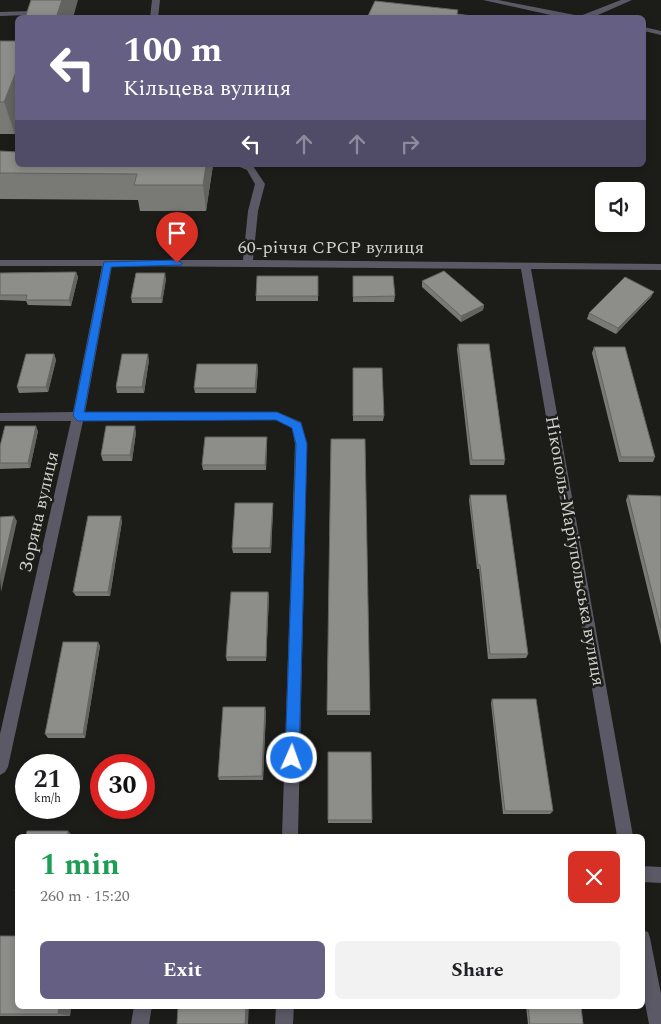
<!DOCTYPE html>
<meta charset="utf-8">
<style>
body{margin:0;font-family:Spectral,serif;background:#f2f2f2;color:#202124;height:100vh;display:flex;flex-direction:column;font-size:19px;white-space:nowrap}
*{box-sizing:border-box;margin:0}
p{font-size:16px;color:#757577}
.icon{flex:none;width:28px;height:28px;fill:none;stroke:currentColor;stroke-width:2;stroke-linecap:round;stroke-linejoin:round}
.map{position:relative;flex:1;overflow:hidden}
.drawer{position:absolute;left:15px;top:834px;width:630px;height:175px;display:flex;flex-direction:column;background:#fff;border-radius:8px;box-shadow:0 2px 8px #0003}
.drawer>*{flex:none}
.hud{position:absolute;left:15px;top:15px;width:631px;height:152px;border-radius:8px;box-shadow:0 2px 8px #0003;background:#655f83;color:#fff;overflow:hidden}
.controls{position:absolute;left:595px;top:182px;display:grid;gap:10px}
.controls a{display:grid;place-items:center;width:50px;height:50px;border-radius:8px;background:#fff;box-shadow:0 2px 8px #0003;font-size:25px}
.speed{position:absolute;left:15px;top:754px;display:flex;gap:10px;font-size:25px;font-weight:700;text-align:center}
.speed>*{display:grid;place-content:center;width:65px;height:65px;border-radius:50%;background:#fff;box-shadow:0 2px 8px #0003;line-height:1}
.speed small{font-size:12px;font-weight:400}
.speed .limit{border:8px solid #d22;background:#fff;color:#111}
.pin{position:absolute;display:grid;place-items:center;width:42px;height:42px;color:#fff;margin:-51px -21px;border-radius:50% 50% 50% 0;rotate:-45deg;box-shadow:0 0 5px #0007}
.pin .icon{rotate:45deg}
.me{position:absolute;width:55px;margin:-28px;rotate:2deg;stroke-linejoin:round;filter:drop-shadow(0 0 4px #0008)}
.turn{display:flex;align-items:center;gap:18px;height:105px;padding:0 25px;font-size:22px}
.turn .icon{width:65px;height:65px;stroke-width:2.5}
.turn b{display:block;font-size:35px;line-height:42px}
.lanes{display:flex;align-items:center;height:48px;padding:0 25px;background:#0003;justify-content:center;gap:25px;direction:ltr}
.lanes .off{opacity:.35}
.round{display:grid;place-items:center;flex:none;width:52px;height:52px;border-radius:8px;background:#f2f2f2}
.summary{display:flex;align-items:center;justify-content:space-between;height:85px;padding:0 25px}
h1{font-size:30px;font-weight:700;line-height:38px;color:#1e9e55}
.button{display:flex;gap:10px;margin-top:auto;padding:10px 25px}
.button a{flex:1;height:58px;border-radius:8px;background:#655f83;color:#fff;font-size:20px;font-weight:700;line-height:58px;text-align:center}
.button a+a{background:#f2f2f2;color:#202124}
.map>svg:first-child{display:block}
</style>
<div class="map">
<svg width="661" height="1024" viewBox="0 0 661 1024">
<rect width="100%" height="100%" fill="#1c1d19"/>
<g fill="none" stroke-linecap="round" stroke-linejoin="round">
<path fill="#5b5965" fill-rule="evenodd" d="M152 0H160L158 18H150Z
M483 0H498L580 16 621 0H632L591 18H564Z
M31 11 32 13 28 15 0 16V12Z
M644 27 661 31V35L644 31Z
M235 165 253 166 265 184 258 211 253 260 661 264V270L531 269 633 836H617L521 269 112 266 85 412H277L301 422 307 444 298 836H282L295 444 292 428 276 420 83 421 8 767 5 772 0 775V734L71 421H0V413L73 412 102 266H0V260H243L248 211 255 184 247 170Z
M642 866 661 867V883L642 882Z
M642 930 648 932 650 938 661 994V1024H649L642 987Z
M134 1006H152L149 1024H131Z
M276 1006H294L293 1024H275Z"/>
</g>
<path fill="#797a76" d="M0 41H18V127L15 134H0Z
M0 151 213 165 206 211H140L138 200 0 199Z
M76 272 78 277 71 306 28 305 26 301 0 300V273Z
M318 276V301H256V296Z
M353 276 395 296 394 302H353Z
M166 279 162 303H132L131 298Z
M422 281 484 305 483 310 461 322 422 287Z
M651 297 616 334 587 319 589 313Z
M458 344 505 460 504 465H470L457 349Z
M594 347 655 457 653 462H619L592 353Z
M54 354 56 360 48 392 19 393 17 387Z
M149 360 144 393H117L116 387Z
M257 364 258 369 256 393H195L194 388Z
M353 368 384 416 383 421H353Z
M38 431 30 468 0 469V446Z
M136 432 132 461H103L101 455Z
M331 439 370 711V715H327Z
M267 442 266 470H203L202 465Z
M470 495 528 654 526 658 488 659 479 569H477L469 500Z
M628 495 661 496V645L626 500Z
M273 503V508L271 553H233L232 548Z
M122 521 110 596H76L73 592Z
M268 592 269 596 266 661H227L226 657Z
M98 642 100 646 85 738H48L45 734Z
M492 699 553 811 550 814H503L491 703Z
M266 711 263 780H219L218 777Z
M328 752 372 820V823H328Z
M0 936 71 1006 70 1016H0Z
M526 1006H581L583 1024H528Z"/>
<path fill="#636360" d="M62 0H78L73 18H56Z
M18 67V127L15 134 4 102Z
M206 165H213L206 211 203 185Z
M76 272 78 277 71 306 69 300Z
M165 273 166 279 162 303 161 298Z
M654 292 651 297 616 334 618 328Z
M484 305 483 310 461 322V316Z
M54 354 56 360 48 392 46 387Z
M148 354 149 360 144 393 142 387Z
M257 364 258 369 256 393 255 388Z
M36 426 38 431 30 468 28 463Z
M135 426 136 432 132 461 130 455Z
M267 437V442L266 470 265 465Z
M273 503V508L271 553 270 548Z
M14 516 17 521 1 592 0 577Z
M121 516 122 521 110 596 108 592Z
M268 592 269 596 266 661V657Z
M98 642 100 646 85 738 83 734Z
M265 707 266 711 263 780 262 776Z
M68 831 71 834 70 836H67Z
M59 1006H71L70 1016 58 1014Z
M246 1006H249L248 1024H245Z"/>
<path fill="#8d8e89" stroke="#636360" d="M31 0H62L56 18H25Z
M375 1 458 10 457 14 487 18H367Z
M0 41H18V67L4 102H0Z
M0 151 18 152V165H206L203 185H134L137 174 0 173Z
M444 271 484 305 461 316 422 281Z
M76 272 69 300H26L27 295H0V273Z
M136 273H165L161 298H131Z
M257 276H318V296H256Z
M353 276H393L395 296 353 297Z
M625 277 654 292 618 328 589 313Z
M458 344H489L505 460H472Z
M594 347H625L655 457H621Z
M26 354H54L46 387H17Z
M122 354H148L142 387H116Z
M197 364H257L255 388H194Z
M353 368H382L384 416H353Z
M5 426H36L28 463H0V446Z
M106 426H135L130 455H101Z
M205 437H267L265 465H202Z
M331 439H365L370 711H327Z
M470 495H506L528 654H490L480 565H478Z
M628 495 661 496V628Z
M235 503H273L270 548H232Z
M14 516 0 577V517Z
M88 516H121L108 592H73Z
M231 592H268L266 657H226Z
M63 642H98L83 734H45Z
M492 699H536L553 811H505Z
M223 707H265L262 776 218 777Z
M328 752H371L372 820H328Z
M27 831H68L67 836H26Z
M18 880V891H15Z
M0 936H18V1006H59L58 1014H0Z
M178 1006H246L245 1024H177Z
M528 1006H581L583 1024H530Z"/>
<path fill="#1a73e8" stroke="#114b97" d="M177 260 182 263 181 265 111 267 84 412H277L301 423 307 444 299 758 297 763 292 765 287 763 285 758 296 444 292 428 276 420 78 421 73 416 104 262Z"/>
<g text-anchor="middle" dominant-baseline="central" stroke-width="5" stroke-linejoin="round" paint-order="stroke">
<g font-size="18" fill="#d1d1ce" stroke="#1c1d19">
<text x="331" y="247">60-річчя СРСР вулиця</text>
<text transform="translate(39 512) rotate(-77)">Зоряна вулиця</text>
<text transform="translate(575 551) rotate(80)">Нікополь-Маріупольська вулиця</text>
</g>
</g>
</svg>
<div class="controls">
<a><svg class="icon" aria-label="sound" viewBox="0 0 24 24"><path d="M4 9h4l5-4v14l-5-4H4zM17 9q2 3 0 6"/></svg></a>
</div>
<div class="speed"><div>21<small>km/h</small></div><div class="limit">30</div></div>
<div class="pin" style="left:177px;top:263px;background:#d93025"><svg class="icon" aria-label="arrive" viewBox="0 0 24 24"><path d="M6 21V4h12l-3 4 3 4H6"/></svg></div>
<svg class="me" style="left:292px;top:758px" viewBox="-20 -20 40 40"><circle r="17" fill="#1a73e8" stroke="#fff" stroke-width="3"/><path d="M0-11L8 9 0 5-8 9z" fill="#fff"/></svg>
<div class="hud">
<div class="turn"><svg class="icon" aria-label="left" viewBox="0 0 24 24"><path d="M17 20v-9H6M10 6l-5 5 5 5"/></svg><div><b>100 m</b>Кільцева вулиця</div></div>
<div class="lanes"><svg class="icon" aria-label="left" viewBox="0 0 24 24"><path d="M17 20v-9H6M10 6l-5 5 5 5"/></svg><svg class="icon off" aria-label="ahead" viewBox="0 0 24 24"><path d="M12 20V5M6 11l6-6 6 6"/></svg><svg class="icon off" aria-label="ahead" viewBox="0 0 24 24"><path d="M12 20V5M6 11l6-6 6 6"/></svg><svg class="icon off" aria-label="right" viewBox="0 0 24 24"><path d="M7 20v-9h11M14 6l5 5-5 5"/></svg></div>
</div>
<section class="drawer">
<div class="summary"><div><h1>1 min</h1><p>260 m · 15:20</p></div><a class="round" style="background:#d93025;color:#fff"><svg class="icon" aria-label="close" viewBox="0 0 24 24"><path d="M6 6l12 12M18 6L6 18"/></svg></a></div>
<div class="button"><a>Exit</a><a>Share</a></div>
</section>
</div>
